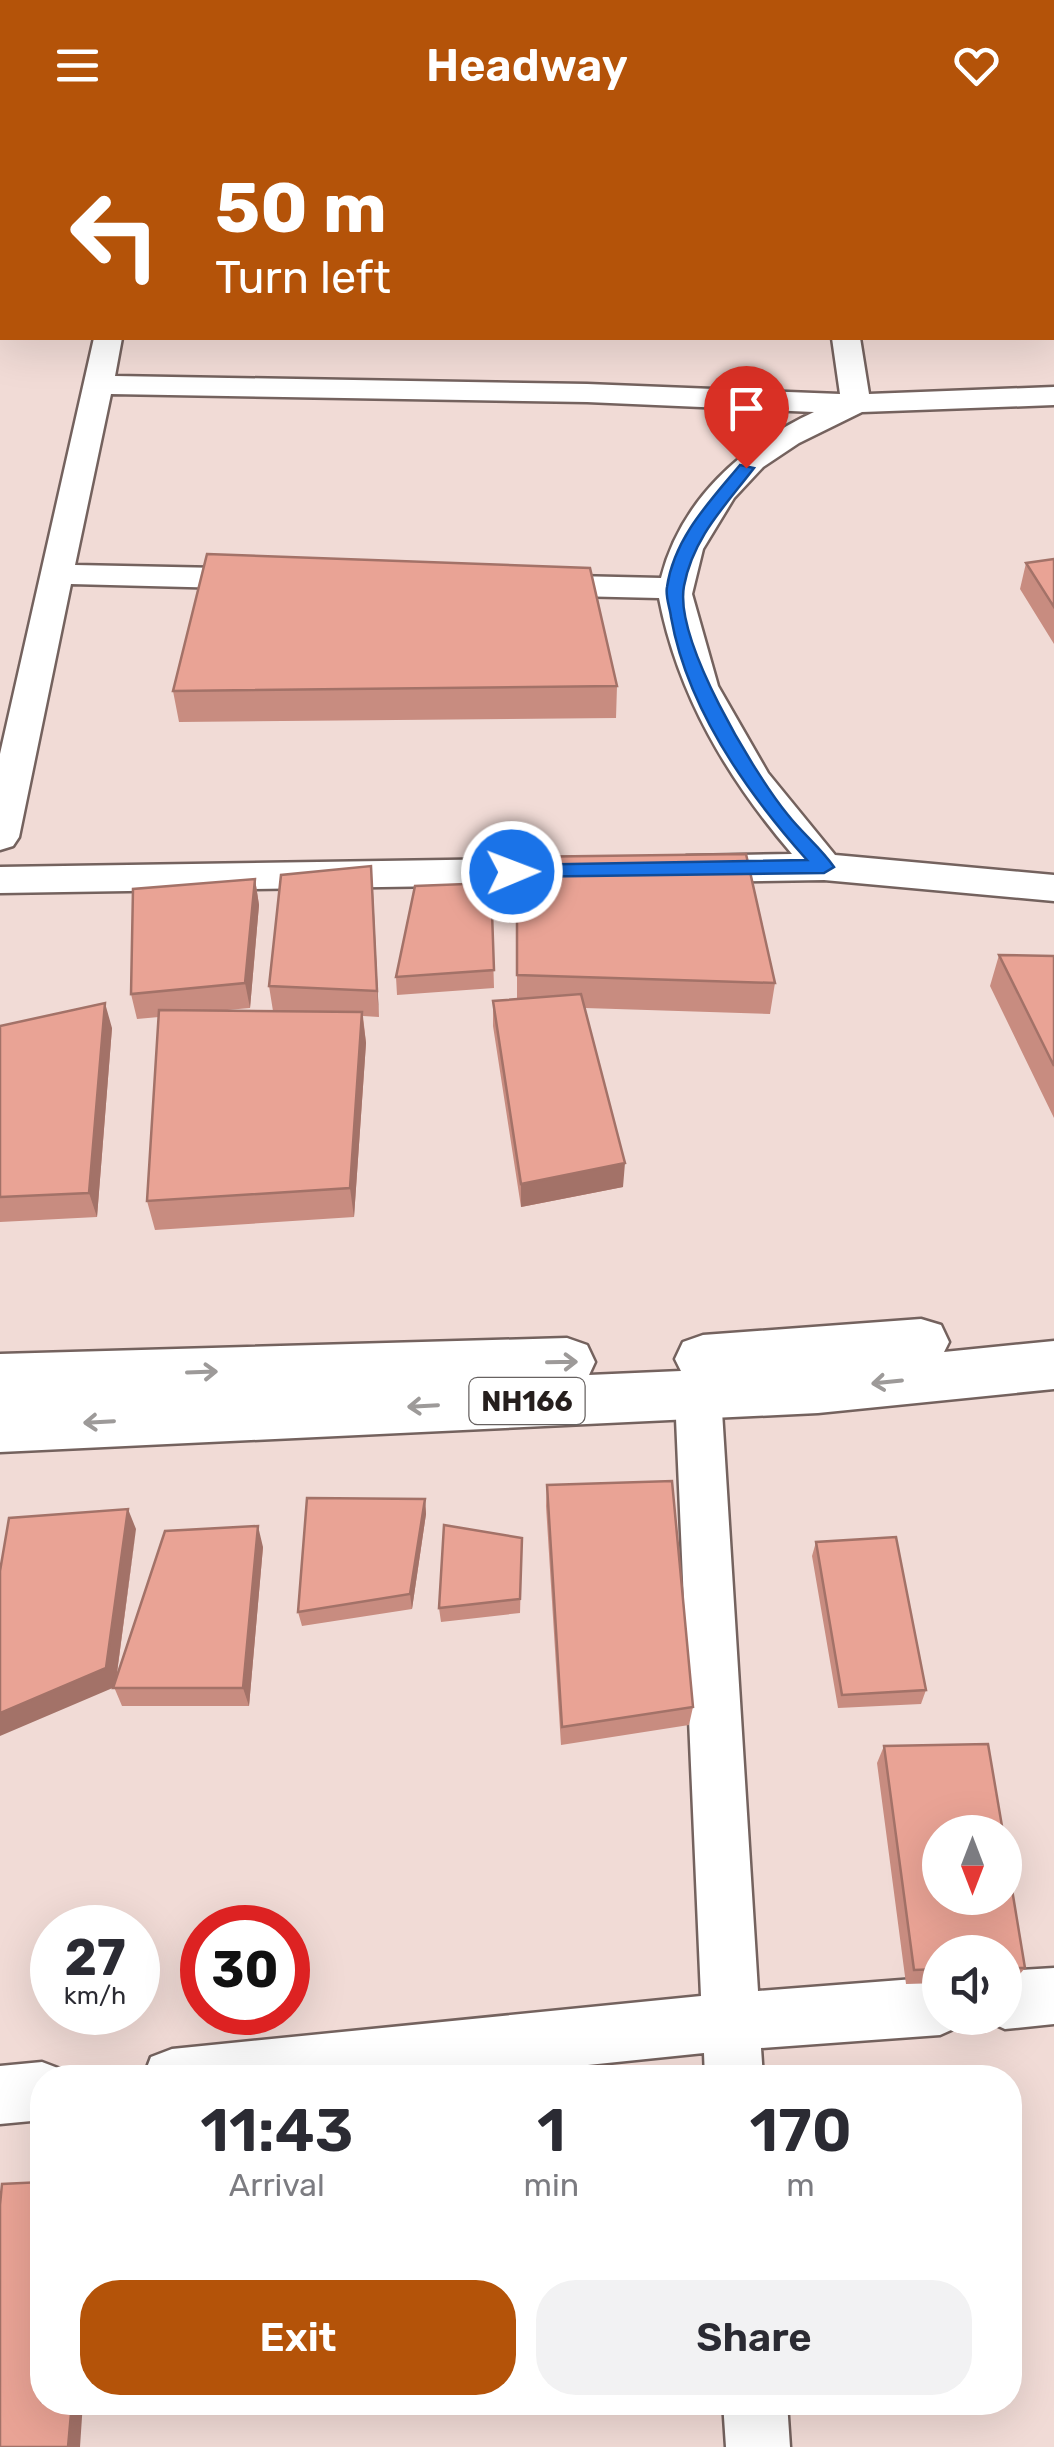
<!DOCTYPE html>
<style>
body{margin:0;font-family:Rubik,sans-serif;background:#f2f2f3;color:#2b2b33;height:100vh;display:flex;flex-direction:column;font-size:38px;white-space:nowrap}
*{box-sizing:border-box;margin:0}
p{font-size:32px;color:#7c7c81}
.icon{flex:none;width:55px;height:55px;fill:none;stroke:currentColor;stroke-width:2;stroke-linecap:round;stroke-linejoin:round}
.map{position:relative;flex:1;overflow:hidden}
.panel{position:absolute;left:30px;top:1935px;width:992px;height:350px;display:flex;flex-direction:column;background:#fff;border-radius:40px;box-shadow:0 10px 40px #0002}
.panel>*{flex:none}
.top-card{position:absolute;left:0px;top:0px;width:1055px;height:210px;box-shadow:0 10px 40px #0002;background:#b45309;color:#fff;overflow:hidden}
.needle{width:65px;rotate:180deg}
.tools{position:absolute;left:922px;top:1685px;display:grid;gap:20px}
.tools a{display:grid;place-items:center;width:100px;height:100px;border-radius:50%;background:#fff;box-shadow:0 10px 40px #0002;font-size:50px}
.speed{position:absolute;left:30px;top:1775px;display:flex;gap:20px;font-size:50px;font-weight:700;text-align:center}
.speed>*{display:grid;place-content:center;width:130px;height:130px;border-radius:50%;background:#fff;box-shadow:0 10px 40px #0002;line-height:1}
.speed small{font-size:25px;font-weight:400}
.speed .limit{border:15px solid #d22;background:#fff;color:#111}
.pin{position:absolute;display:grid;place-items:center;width:85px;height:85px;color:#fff;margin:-102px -42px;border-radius:50% 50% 50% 0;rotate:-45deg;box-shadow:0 0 10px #0007}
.pin .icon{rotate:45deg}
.me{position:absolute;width:110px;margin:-55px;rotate:89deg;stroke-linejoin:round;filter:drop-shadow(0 0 8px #0008)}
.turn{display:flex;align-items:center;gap:35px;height:210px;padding:0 50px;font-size:45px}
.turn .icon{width:130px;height:130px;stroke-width:2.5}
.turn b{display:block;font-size:70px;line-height:85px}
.eta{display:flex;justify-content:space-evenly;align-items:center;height:170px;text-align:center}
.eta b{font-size:60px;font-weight:600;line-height:70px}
.button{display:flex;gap:20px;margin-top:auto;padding:20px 50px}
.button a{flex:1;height:115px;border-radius:40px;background:#b45309;color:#fff;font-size:40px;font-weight:600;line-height:115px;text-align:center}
.button a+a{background:#f2f2f3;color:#2b2b33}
header{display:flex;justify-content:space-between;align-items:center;height:130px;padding:0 50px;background:#b45309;color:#fff;font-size:45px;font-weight:600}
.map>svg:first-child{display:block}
</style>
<header><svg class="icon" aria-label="menu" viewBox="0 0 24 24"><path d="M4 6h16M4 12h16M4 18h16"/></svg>Headway<svg class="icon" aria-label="heart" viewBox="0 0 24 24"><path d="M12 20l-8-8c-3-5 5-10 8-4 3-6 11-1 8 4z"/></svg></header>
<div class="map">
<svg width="1054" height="2317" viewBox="0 0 1054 2317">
<rect width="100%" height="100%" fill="#f1dbd6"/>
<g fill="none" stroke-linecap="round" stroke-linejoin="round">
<g stroke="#74625e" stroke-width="5">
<path id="street" d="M137 0H163L165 2H139Z
M605 0H646L648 2H607Z
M94 208H122L115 246 587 254 840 264 832 208H860L869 264 1054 257V275L862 282 799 313 763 337 734 368 703 419 692 464 718 556 768 643 835 725 1054 745V771L824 750 687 752 674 748 668 739 674 730 687 726 792 724C728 649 678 566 659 468L531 465 519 462 514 455 519 448 531 445 661 448C681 369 743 315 814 282L587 272 111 264 75 435 263 439 275 442 279 449 275 456 263 459 71 454 19 707 13 716 0 720V624Z
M578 728 591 732 597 741 591 750 578 754 0 763V737Z
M698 1245 715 1251 721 1265 758 1861 940 1847V1888H964L960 1896 940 1905 761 1918 763 1948H705L704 1923 462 1948H143L151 1927 172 1919 701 1866 675 1265 681 1251Z
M1054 1838V1894L1005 1899 985 1890 1005 1888V1841Z
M42 1932 63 1940 66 1948H42V1990L0 1994V1936Z
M723 2272H787L790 2317H726Z"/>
</g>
<g stroke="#74625e" stroke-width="5">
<path id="highway" d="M921 1189 941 1195 949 1212 944 1222 1054 1211V1259L818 1283 0 1322V1224L567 1208 587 1215 595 1232 589 1245 681 1241 675 1229 683 1212 703 1205Z"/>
</g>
<use href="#street" fill="#fff" fill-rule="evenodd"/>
<use href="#highway" fill="#fff" fill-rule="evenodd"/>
</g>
<path fill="#c88c80" d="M1054 429V514L1020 459 1026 433Z
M617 556 616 588 179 592 173 561Z
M517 727 775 853 770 884 585 878 623 1057 521 1077 493 896V871L517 869Z
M371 736 379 887 363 886 366 913 354 1087 155 1100 147 1071 159 887 137 889 131 864 255 749 259 775 250 878 227 880 273 881 269 856Z
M491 753 494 858 397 865 396 847Z
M999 825 1054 826V988L990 856Z
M0 896 112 898 97 1087 0 1092Z
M547 1355 693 1577 689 1595 561 1615 546 1376Z
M425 1369 426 1384 412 1479 302 1496 298 1482Z
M136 1399 116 1551 263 1417 249 1576H122L114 1557Z
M522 1408 520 1483 441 1492 439 1478Z
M816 1412 926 1560 921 1574 838 1578 812 1426Z
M884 1616 1025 1838 1014 1851H1005V1822H940V1853L906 1854 877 1633Z"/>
<path fill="#a37268" d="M371 736 373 762 379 887 377 861Z
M255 749 259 775 250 878 245 853Z
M105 873 112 898 97 1087 89 1063Z
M362 882 366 913 354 1087 350 1058Z
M625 1033 623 1057 521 1077V1054Z
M425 1369 426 1384 412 1479 410 1464Z
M128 1379 136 1399 115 1557 0 1606V1583Z
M258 1396 263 1417 249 1576 243 1558Z
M72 2272H83L80 2317H68Z"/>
<path fill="#e9a395" stroke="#a37268" stroke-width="2.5" d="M207 424 590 438 617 556 173 561Z
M1054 429V477L1026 433Z
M746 724 775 853 517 845V727Z
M371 736 377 861 269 856 281 745Z
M255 749 245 853 131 864 133 759Z
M491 753 494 840 396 847 415 756Z
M999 825 1054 826V936Z
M581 864 625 1033 521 1054 493 871Z
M105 873 89 1063 0 1067V896Z
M159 880 362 882 350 1058 147 1071Z
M672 1351 693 1577 562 1597 547 1355Z
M307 1368 425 1369 410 1464 298 1482Z
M128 1379 106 1538 0 1583V1441L9 1388Z
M444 1395 522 1408 520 1469 439 1478Z
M258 1396 243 1558H113L165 1401Z
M896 1407 926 1560 842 1565 816 1412Z
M988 1614 1003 1702H940V1768H1005V1717L1025 1838H1005V1822H940V1839L914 1840 884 1616Z
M42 2052V2272H72L68 2317H0V2075L2 2054Z"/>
<defs><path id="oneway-shaft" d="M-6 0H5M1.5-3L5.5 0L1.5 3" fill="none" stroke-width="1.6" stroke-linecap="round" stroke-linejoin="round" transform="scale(2.5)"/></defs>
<g stroke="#9d9a99">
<use href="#oneway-shaft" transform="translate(562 1232) rotate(-1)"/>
<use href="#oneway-shaft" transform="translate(202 1242) rotate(-2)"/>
<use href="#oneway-shaft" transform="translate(887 1252) rotate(174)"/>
<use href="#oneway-shaft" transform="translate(423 1276) rotate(177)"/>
<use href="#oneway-shaft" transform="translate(99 1292) rotate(177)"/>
</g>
<path fill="#1a73e8" stroke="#114b97" stroke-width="2.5" d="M740 335 754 338C726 375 693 407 684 456 674 510 753 642 788 685 802 703 821 718 834 737L824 743 506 747V737L512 735 807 730C747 663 687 578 671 487 670 478 665 466 667 457 674 408 710 371 740 335Z"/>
<g text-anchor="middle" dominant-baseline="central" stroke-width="9" stroke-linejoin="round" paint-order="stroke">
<rect fill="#fff" stroke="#676261" stroke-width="2.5" x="469.5" y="1248" width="115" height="46" rx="8"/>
<g font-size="28" font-weight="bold" fill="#261f1d">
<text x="527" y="1271">NH166</text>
</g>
</g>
</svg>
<div class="tools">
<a><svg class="needle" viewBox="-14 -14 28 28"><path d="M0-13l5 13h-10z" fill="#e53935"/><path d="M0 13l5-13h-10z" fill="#7c7c81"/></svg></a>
<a><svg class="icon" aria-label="sound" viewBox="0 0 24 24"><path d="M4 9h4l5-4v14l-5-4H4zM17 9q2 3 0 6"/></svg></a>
</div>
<div class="speed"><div>27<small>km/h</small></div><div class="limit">30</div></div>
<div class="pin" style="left:746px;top:338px;background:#d93025"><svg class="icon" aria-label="arrive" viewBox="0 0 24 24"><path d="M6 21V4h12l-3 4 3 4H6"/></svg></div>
<svg class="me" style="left:512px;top:742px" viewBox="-20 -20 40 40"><circle r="17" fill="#1a73e8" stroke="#fff" stroke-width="3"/><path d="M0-11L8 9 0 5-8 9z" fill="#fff"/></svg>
<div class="top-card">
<div class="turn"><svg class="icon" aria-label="left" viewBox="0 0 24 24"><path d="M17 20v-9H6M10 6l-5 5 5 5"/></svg><div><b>50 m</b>Turn left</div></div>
</div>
<section class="panel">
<div class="eta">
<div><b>11:43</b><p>Arrival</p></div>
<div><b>1</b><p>min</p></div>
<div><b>170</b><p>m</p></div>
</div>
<div class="button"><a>Exit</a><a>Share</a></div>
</section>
</div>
